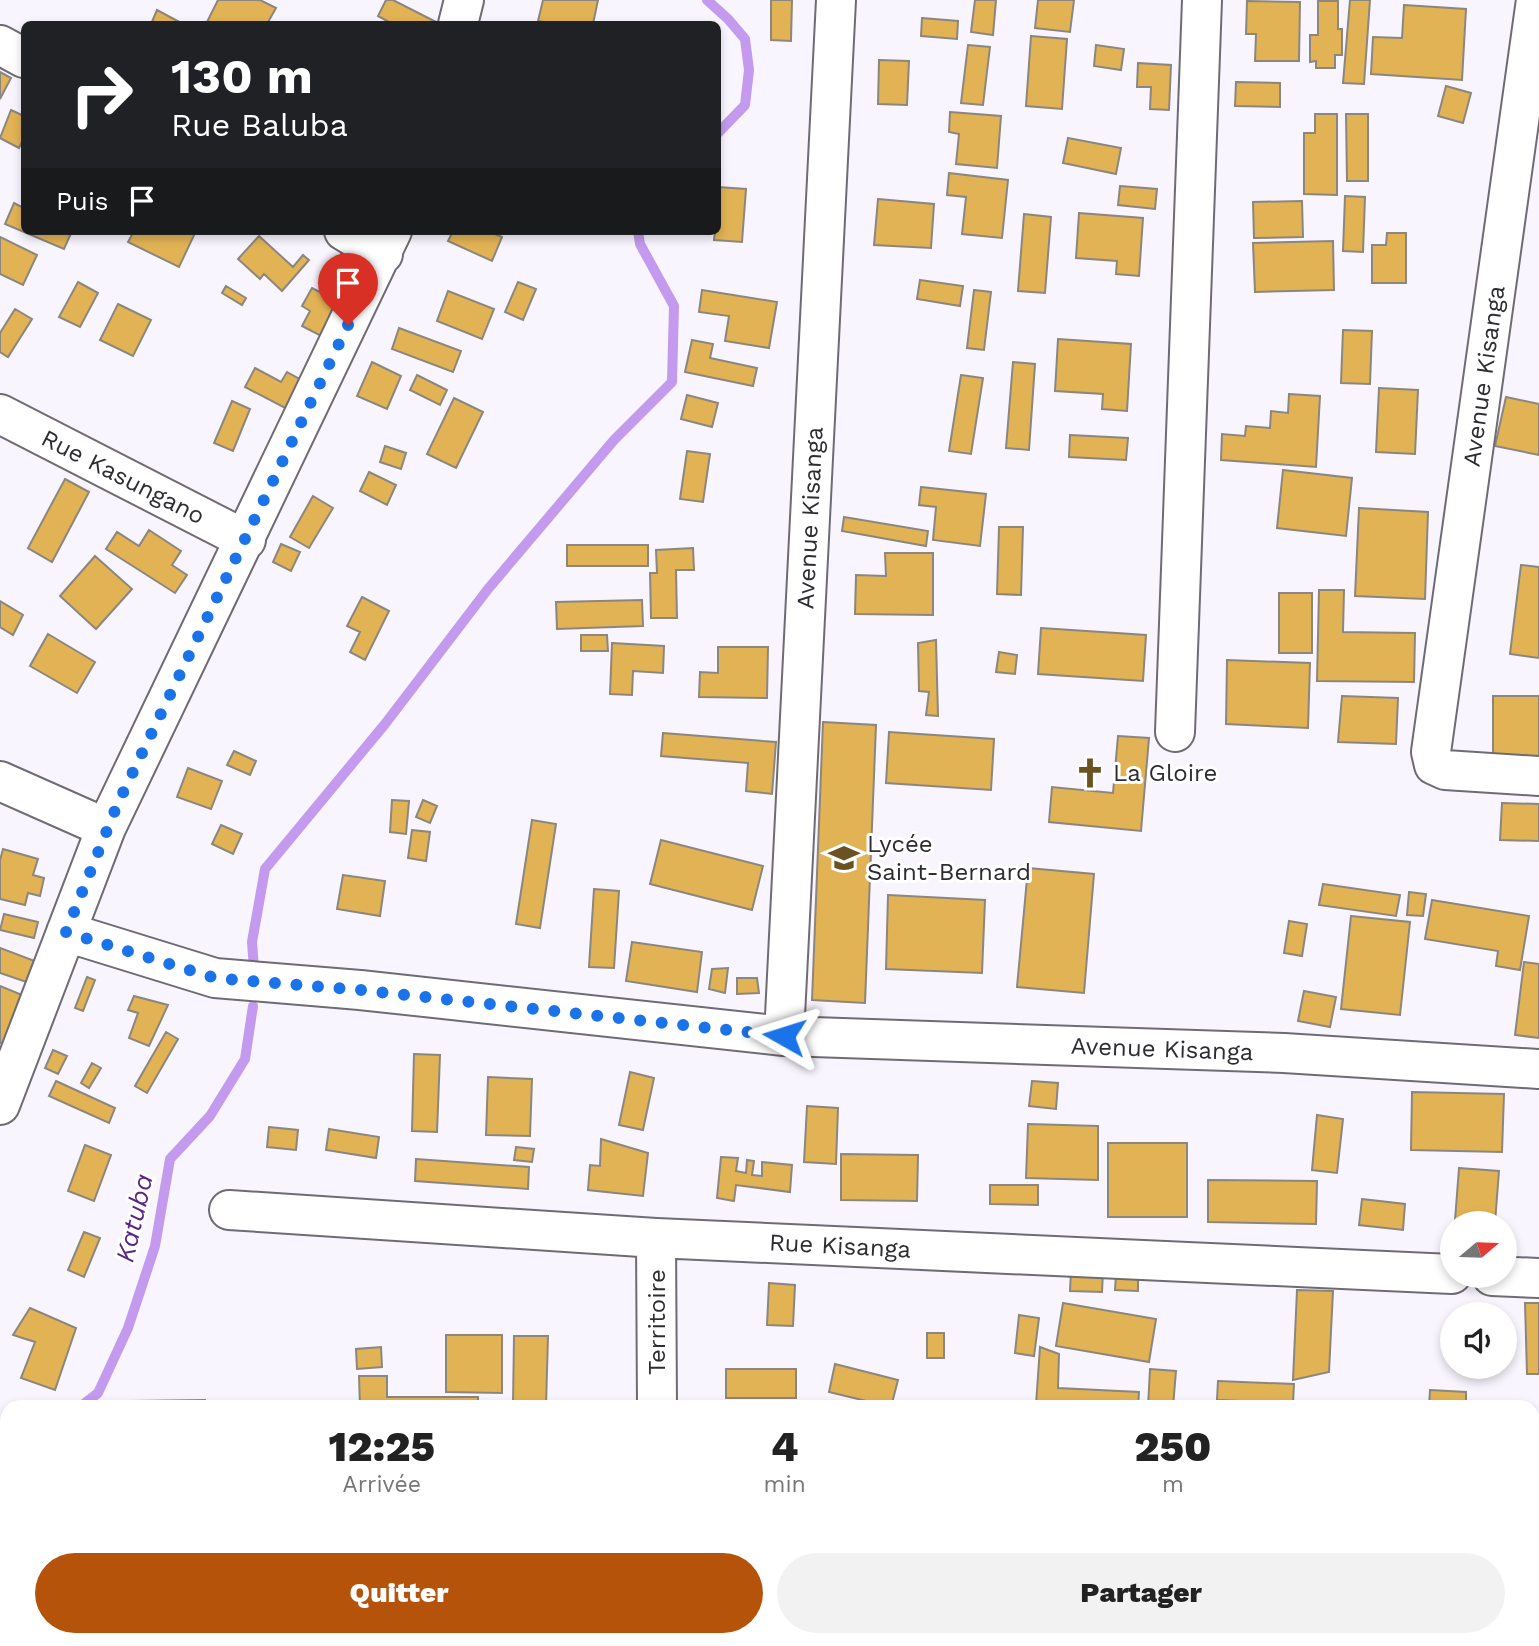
<!DOCTYPE html>
<html lang="fr">
<meta charset="utf-8">
<style>
body{margin:0;font-family:"Work Sans",sans-serif;background:#f2f2f2;color:#222;height:100vh;display:flex;flex-direction:column;font-size:26px;white-space:nowrap}
*{box-sizing:border-box;margin:0}
p{font-size:23px;color:#767676}
.icon{flex:none;width:38px;height:38px;fill:none;stroke:currentColor;stroke-width:2;stroke-linecap:round;stroke-linejoin:round}
.map{position:relative;flex:1;overflow:hidden}
.drawer{position:absolute;left:0px;top:1400px;width:1540px;height:247px;display:flex;flex-direction:column;background:#fff;border-radius:21px 21px 0 0;box-shadow:0 4px 10px #0003}
.drawer>*{flex:none}
.hud{position:absolute;left:21px;top:21px;width:700px;height:214px;border-radius:10px;box-shadow:0 4px 10px #0003;background:#202124;color:#fff;overflow:hidden}
.needle{width:46px;rotate:71deg}
.fabs{position:absolute;left:1440px;top:1211px;display:grid;gap:14px}
.fabs a{display:grid;place-items:center;width:77px;height:77px;border-radius:50%;background:#fff;box-shadow:0 4px 10px #0003;font-size:35px}
.pin{position:absolute;display:grid;place-items:center;width:60px;height:60px;color:#fff;margin:-72px -30px;border-radius:50% 50% 50% 0;rotate:-45deg;box-shadow:0 0 7px #0007}
.pin .icon{rotate:45deg}
.me{position:absolute;width:77px;margin:-38px;rotate:276deg;stroke-linejoin:round;filter:drop-shadow(0 0 5px #0008)}
.turn{display:flex;align-items:center;gap:24px;height:147px;padding:0 35px;font-size:32px}
.turn .icon{width:91px;height:91px;stroke-width:2.5}
.turn b{display:block;font-size:49px;line-height:60px}
.then{display:flex;align-items:center;height:66px;padding:0 35px;background:#0003;gap:14px;font-size:26px}
.eta{display:flex;justify-content:space-evenly;align-items:center;height:119px;text-align:center}
.eta b{font-size:42px;font-weight:800;line-height:49px}
.button{display:flex;gap:14px;margin-top:auto;padding:14px 35px}
.button a{flex:1;height:80px;border-radius:42px;background:#b45309;color:#fff;font-size:28px;font-weight:800;line-height:80px;text-align:center}
.button a+a{background:#f2f2f2;color:#222}
.map>svg:first-child{display:block}
</style>
<div class="map">
<svg width="1539" height="1646" viewBox="0 0 1539 1646">
<rect width="100%" height="100%" fill="#f9f5fe"/>
<g fill="none" stroke-linecap="round" stroke-linejoin="round">
<path stroke="#c39aed" stroke-width="10" d="M707 0 728 19 745 39 749 70 745 105 718 133
M254 968 252 942 265 869 385 724 488 589 614 440 672 382 674 306 640 244 638 231
M80 1407 98 1393 128 1328 155 1246 170 1159 210 1116 245 1059 253 1006
M0 1562 6 1549 7 1482"/>
</g>
<path fill="#e2b355" stroke="#8b867e" stroke-width="2" d="M218 0H260L276 8 267 24H206Z
M386 0H393L440 24H388L389 22 378 16Z
M543 0H598L593 24H555L538 21Z
M771 0H792L791 41 771 40Z
M975 0H996L993 35 971 32Z
M1038 0H1074L1070 32 1035 28Z
M1350 0H1370L1364 84 1343 83Z
M1247 1 1300 2 1299 61H1255L1256 34H1246Z
M1318 1H1338V29H1342V55H1335V68H1316V61L1310 62V35H1318Z
M1404 5 1466 9 1462 80 1371 74 1373 37 1402 38Z
M157 10 183 24H151Z
M922 18 958 21 957 39 921 36Z
M1031 36 1067 39 1062 109 1026 106Z
M968 45 990 47 983 105 961 103Z
M1096 45 1124 49 1121 70 1094 66Z
M879 60 909 61 907 105 878 104Z
M1138 63 1171 65 1169 110 1150 109 1151 87H1137Z
M0 72 11 78 0 99Z
M1236 82 1280 83V107L1235 106Z
M1446 86 1471 93 1463 123 1438 116Z
M11 110 24 116V137L19 148 0 138Z
M950 112 1001 116 997 168 956 164 959 134 949 132Z
M1315 114H1337V195L1304 194V133H1315Z
M1346 114H1368V181H1347Z
M1068 138 1121 148 1116 174 1063 163Z
M949 173 1008 180 1002 238 962 234 966 197 947 195Z
M1120 186 1157 189 1155 209 1118 205Z
M718 187 746 189 742 242 714 240 715 231H718Z
M1345 196 1365 197 1363 252 1343 251Z
M878 199 934 204 931 248 874 245Z
M1302 201 1303 237 1254 238 1253 202Z
M14 203 24 208V231H72L64 249 5 224Z
M1079 213 1143 218 1139 276 1116 274 1117 261 1076 258Z
M1024 214 1051 217 1045 293 1018 291Z
M134 231H147L153 234 155 231H196L179 267 128 242Z
M453 231H488L502 237 492 261 448 241Z
M1387 233H1406V283H1372V245H1386Z
M259 236 293 267 303 255 309 260 282 291 264 274 260 279 238 259Z
M0 237 37 255 23 285 0 274Z
M1333 241 1334 290 1255 292 1253 243Z
M341 254 359 263 344 294 326 285Z
M920 280 963 286 960 306 917 299Z
M78 282 98 293 80 327 59 317Z
M518 282 536 289 523 320 505 312Z
M226 286 246 298 242 305 222 293Z
M312 288 343 304 325 338 302 326 310 311 302 306Z
M702 290 777 302 769 348 725 341 729 316 699 312Z
M974 290 991 292 984 350 967 348Z
M448 291 494 309 482 339 437 321Z
M118 304 151 320 133 356 100 340Z
M15 309 32 319 8 357 0 352V333Z
M399 328 461 351 453 372 392 349Z
M1343 330 1372 331 1370 384 1341 383Z
M1058 339 1131 344 1127 411 1102 409 1103 394 1055 391Z
M692 340 713 344 710 358 757 368 753 386 685 372Z
M372 362 401 376 387 409 357 396Z
M1013 362 1035 364 1029 450 1006 448Z
M255 368 281 382 287 372 303 381 287 409 245 387Z
M417 375 447 390 440 405 410 390Z
M961 375 983 378 971 454 949 451Z
M1379 388 1418 390 1415 454 1376 452Z
M1289 394 1320 396 1316 467 1221 460 1222 434 1245 436 1246 426 1270 428 1271 411 1288 413Z
M687 395 718 403 712 427 681 419Z
M1506 397 1539 404V455L1495 446Z
M454 398 483 412 456 468 427 454Z
M232 401 250 409 233 451 214 443Z
M1070 435 1128 438 1126 460 1069 457Z
M385 446 406 453 401 469 380 462Z
M687 451 710 454 703 502 680 499Z
M1283 470 1352 478 1346 536 1277 528Z
M369 472 396 485 387 505 360 491Z
M65 479 89 492 52 562 28 548Z
M921 487 986 494 980 546 933 540 936 507 919 505Z
M313 496 333 508 309 548 290 537Z
M1359 508 1428 512 1425 599 1355 596Z
M844 517 928 531 926 546 842 531Z
M999 527H1023L1021 595 997 594Z
M149 530 181 551 172 565 187 575 175 593 106 549 117 532 139 546Z
M281 544 300 552 291 571 273 562Z
M567 545H648V566H567Z
M693 548 694 570H676L677 618H651L650 573H657L656 550Z
M885 553H933V615L855 614 856 575 886 576Z
M95 556 132 589 96 629 60 596Z
M1521 565 1539 567V658L1510 654Z
M1319 590H1344L1343 632 1415 633 1414 682 1317 681Z
M1279 593H1312V653H1279Z
M362 597 389 611 365 660 350 652 360 632 347 626Z
M642 600 643 626 557 629 556 602Z
M0 601 23 615 13 635 0 627Z
M1041 628 1146 635 1143 681 1038 674Z
M48 634 95 662 77 693 30 666Z
M581 635H607L608 651H581Z
M936 640 938 716 926 715 929 692 919 691 918 643Z
M612 643 664 646 663 673 633 671 632 695 610 694Z
M718 647H768L767 698 699 697 700 672 718 673Z
M999 652 1017 655 1015 674 996 672Z
M1227 660 1310 663 1308 728 1226 724Z
M1342 696 1398 698 1396 744 1338 742Z
M1493 696H1539V766H1493Z
M823 722 876 725 865 1003 812 1000Z
M889 732 994 739 991 790 886 783Z
M663 733 776 742 772 794 746 791 748 763 661 756Z
M1118 736 1149 738 1141 831 1049 822 1052 787 1113 793Z
M234 751 256 761 250 775 227 765Z
M188 768 222 781 211 809 177 797Z
M392 800 409 801 406 834 390 832Z
M423 800 437 806 430 823 416 817Z
M1502 803 1539 804V841L1500 840Z
M532 820 556 824 540 928 516 924Z
M221 825 242 834 233 854 212 844Z
M412 830 430 832 426 861 408 858Z
M661 840 763 866 752 910 650 884Z
M3 849 38 859 33 875 44 878 40 896 28 893 25 905 0 899V860Z
M1028 868 1094 874 1084 993 1017 987Z
M343 875 385 881 380 916 337 909Z
M1323 884 1400 895 1396 916 1319 905Z
M594 889 619 891 614 968 589 967Z
M1409 892 1426 894 1423 916 1407 915Z
M888 895 985 900 982 973 886 969Z
M1432 900 1529 916 1520 970 1496 966 1498 951 1425 939Z
M4 914 38 922 34 938 0 930Z
M1351 916 1410 922 1400 1015 1341 1009Z
M1289 921 1307 924 1302 956 1284 953Z
M632 942 702 952 697 992 626 981Z
M0 948 48 966 41 987 0 973Z
M1524 962 1539 964V1038L1515 1035Z
M728 968 725 993 709 989 712 969Z
M87 977 95 980 83 1011 75 1008Z
M737 978H757L759 993 737 994Z
M0 986 27 997 7 1046 0 1043Z
M1304 991 1336 997 1330 1027 1298 1021Z
M134 996 168 1005 149 1046 129 1038 138 1013 128 1010Z
M166 1032 178 1039 147 1093 135 1086Z
M53 1050 67 1056 58 1074 45 1068Z
M414 1054 440 1055 437 1132 412 1131Z
M92 1063 101 1068 89 1088 81 1083Z
M630 1072 654 1078 643 1130 619 1125Z
M488 1077 532 1079 530 1136 486 1135Z
M56 1081 115 1108 109 1123 49 1096Z
M1032 1081 1058 1083 1056 1109 1029 1106Z
M1412 1092 1504 1094 1502 1152 1411 1150Z
M807 1106 838 1108 836 1164 804 1162Z
M1317 1115 1343 1119 1337 1173 1312 1170Z
M1028 1124 1098 1126V1180L1026 1178Z
M269 1127 298 1130 296 1150 267 1147Z
M329 1129 379 1137 376 1158 326 1150Z
M601 1139 648 1153 643 1196 588 1190 590 1165 600 1166Z
M1108 1143H1187V1217H1108Z
M85 1145 111 1155 94 1201 68 1191Z
M516 1147 534 1149 532 1162 514 1160Z
M841 1154 918 1155 917 1201 841 1200Z
M721 1157 738 1158 736 1171 746 1173 747 1160 754 1161 752 1175 762 1176V1162L792 1165 790 1192 736 1185 734 1201 717 1198Z
M416 1159 529 1167 528 1189 415 1181Z
M1459 1168 1499 1171 1495 1223 1455 1220Z
M1208 1180 1317 1181 1316 1224 1208 1222Z
M990 1185H1038V1205L990 1204Z
M1362 1199 1405 1204 1403 1230 1359 1225Z
M84 1232 100 1238 84 1277 68 1270Z
M1071 1271 1103 1272 1102 1292 1070 1291Z
M1116 1274 1138 1275V1291L1115 1290Z
M769 1283 795 1285 793 1326 767 1325Z
M1297 1290 1333 1291 1329 1372 1293 1380Z
M1063 1303 1156 1319 1149 1362 1056 1346Z
M1525 1303H1539V1374H1527Z
M30 1308 76 1328 55 1390 21 1378 35 1342 13 1335Z
M1019 1315 1039 1318 1034 1356 1015 1353Z
M927 1333H944V1358H927Z
M446 1335H502V1393L446 1392Z
M514 1336H548L546 1406 513 1405Z
M381 1347 382 1367 357 1369 356 1349Z
M1040 1347 1059 1354 1058 1388 1139 1392 1138 1407 1036 1405Z
M835 1364 898 1380 891 1407 829 1392Z
M726 1369H796V1398H726Z
M1150 1369 1176 1371 1173 1407H1148Z
M359 1376H387V1397H478V1407H360Z
M1218 1381 1294 1384 1293 1403 1217 1400Z
M1430 1390 1466 1392V1407H1429Z
M205 1400V1407H134L133 1401Z
M1533 1451H1539V1472H1533Z
M1336 1640H1376V1646H1336Z"/>
<g fill="none" stroke-linecap="round" stroke-linejoin="round">
<g stroke="#6f6b73" stroke-width="42">
<path id="minor" d="M1536 0 1431 752 1434 765 1445 770 1539 776
M458 24 464 0
M0 45 24 58
M344 231 383 254
M0 414 246 540
M1175 732 1202 0
M0 781 106 828
M66 932 215 978 360 990 784 1036 1284 1053 1539 1069
M784 1036 836 0
M0 1105 106 828 392 231
M229 1210 656 1238 1452 1274
M656 1238 657 1407
M1492 1276 1539 1278
M0 1595 7 1596
M1533 1608H1539
M662 1640 664 1646"/>
</g>
<use href="#minor" stroke="#fff" stroke-width="38"/>
</g>
<g fill="none" stroke-linecap="round" stroke-linejoin="round">
<path stroke="#1a73e8" stroke-width="12" stroke-dasharray="0 21.6" d="M348 325 118 803 66 932 215 978 360 990 784 1036"/>
</g>
<defs>
<g id="church-bare" transform="scale(2.415)"><path d="M-1.2-6h2.4v3.5h3.3v2.4h-3.3V6h-2.4V-.1h-3.3v-2.4h3.3Z" fill="#6a5222" stroke="#fff" stroke-width="2.5" paint-order="stroke"/></g>
<g id="school-bare" transform="scale(2.415)"><path d="M0-5L7-2L0 1L-7-2ZM-4 1L0 2.5L4 1V4Q0 6-4 4Z" fill="#6a5222" stroke="#fff" stroke-width="2.5" paint-order="stroke"/></g>
</defs>
<g fill-rule="evenodd">
<use href="#church-bare" x="1090" y="773"/>
<use href="#school-bare" x="844" y="858"/>
</g>
<g text-anchor="middle" dominant-baseline="central" stroke-width="6" stroke-linejoin="round" paint-order="stroke">
<g font-size="24" fill="#2e2c30" stroke="#fff">
<text transform="translate(1484 376) rotate(-82)">Avenue Kisanga</text>
<text transform="translate(123 477) rotate(27)">Rue Kasungano</text>
<text transform="translate(810 518) rotate(-87)">Avenue Kisanga</text>
<text transform="translate(1162 1049) rotate(2)">Avenue Kisanga</text>
<text transform="translate(840 1246) rotate(3)">Rue Kisanga</text>
<text transform="translate(657 1322) rotate(-90)">Territoire</text>
</g>
<g font-size="24" fill="#2e2c30" stroke="#fff" text-anchor="start">
<text x="1113" y="773">La Gloire</text>
<text x="867" y="844">Lycée<tspan x="867" dy="28">Saint-Bernard</tspan></text>
</g>
<g font-size="26" font-style="italic" fill="#5b2485" stroke="#fff">
<text transform="translate(134 1218) rotate(-77)">Katuba</text>
</g>
</g>
</svg>
<div class="fabs">
<a><svg class="needle" viewBox="-14 -14 28 28"><path d="M0-13l5 13h-10z" fill="#e53935"/><path d="M0 13l5-13h-10z" fill="#767676"/></svg></a>
<a><svg class="icon" aria-label="sound" viewBox="0 0 24 24"><path d="M4 9h4l5-4v14l-5-4H4zM17 9q2 3 0 6"/></svg></a>
</div>
<div class="pin" style="left:348px;top:325px;background:#d93025"><svg class="icon" aria-label="arrive" viewBox="0 0 24 24"><path d="M6 21V4h12l-3 4 3 4H6"/></svg></div>
<svg class="me" style="left:784px;top:1036px" viewBox="-20 -20 40 40"><path d="M0-17L14 15 0 8-14 15z" fill="#1a73e8" stroke="#fff" stroke-width="4"/></svg>
<div class="hud">
<div class="turn"><svg class="icon" aria-label="right" viewBox="0 0 24 24"><path d="M7 20v-9h11M14 6l5 5-5 5"/></svg><div><b>130 m</b>Rue Baluba</div></div>
<div class="then">Puis<svg class="icon" aria-label="arrive" viewBox="0 0 24 24"><path d="M6 21V4h12l-3 4 3 4H6"/></svg></div>
</div>
<section class="drawer">
<div class="eta">
<div><b>12:25</b><p>Arrivée</p></div>
<div><b>4</b><p>min</p></div>
<div><b>250</b><p>m</p></div>
</div>
<div class="button"><a>Quitter</a><a>Partager</a></div>
</section>
</div>
